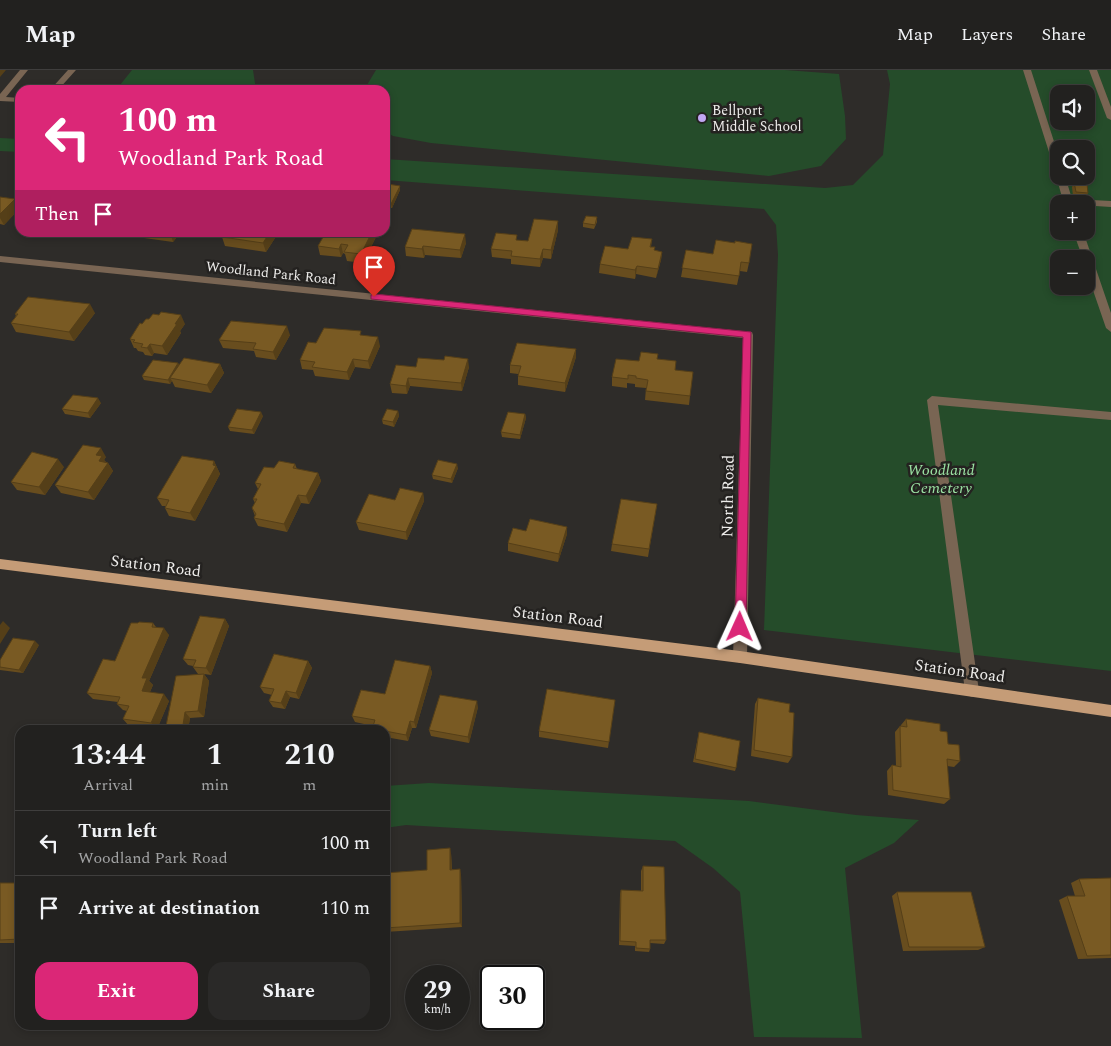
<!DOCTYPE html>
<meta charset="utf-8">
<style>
body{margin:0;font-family:Spectral,serif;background:#2a2928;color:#f1f3f6;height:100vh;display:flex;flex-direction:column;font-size:19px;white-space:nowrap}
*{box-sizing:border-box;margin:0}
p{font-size:16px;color:#a2a3a4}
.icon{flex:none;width:28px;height:28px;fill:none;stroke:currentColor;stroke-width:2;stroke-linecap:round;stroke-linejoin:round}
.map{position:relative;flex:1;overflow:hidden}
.panel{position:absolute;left:15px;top:655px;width:375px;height:305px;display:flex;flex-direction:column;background:#22211f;border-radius:15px;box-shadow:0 2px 8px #0003,0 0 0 1px #3f3e3d}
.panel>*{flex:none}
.guide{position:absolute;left:15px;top:15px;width:375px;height:152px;border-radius:15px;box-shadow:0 2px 8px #0003,0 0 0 1px #3f3e3d;background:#db2777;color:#fff;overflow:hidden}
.fabs{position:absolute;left:1050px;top:15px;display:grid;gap:10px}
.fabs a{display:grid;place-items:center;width:45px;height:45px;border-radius:10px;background:#22211f;box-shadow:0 2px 8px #0003,0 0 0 1px #3f3e3d;font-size:25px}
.speed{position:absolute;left:405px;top:895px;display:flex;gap:10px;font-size:25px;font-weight:700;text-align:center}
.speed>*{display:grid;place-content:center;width:65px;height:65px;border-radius:50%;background:#22211f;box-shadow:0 2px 8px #0003,0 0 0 1px #3f3e3d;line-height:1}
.speed small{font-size:12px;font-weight:400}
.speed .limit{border:2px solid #111;border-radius:8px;background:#fff;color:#111}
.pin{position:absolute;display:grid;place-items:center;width:42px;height:42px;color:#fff;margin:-51px -21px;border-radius:50% 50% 50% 0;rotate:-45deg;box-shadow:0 0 5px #0007}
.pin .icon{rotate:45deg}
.me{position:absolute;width:55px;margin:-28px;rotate:1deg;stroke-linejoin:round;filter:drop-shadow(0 0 4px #0008)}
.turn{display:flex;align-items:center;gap:18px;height:105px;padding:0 20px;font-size:22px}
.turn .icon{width:65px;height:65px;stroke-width:2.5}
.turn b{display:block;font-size:35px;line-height:42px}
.then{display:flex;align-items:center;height:48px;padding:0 20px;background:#0003;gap:10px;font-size:19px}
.eta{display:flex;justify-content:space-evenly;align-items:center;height:85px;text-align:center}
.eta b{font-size:30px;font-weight:700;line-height:35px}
.cta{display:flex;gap:10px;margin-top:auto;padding:10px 20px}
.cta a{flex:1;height:58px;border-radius:15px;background:#db2777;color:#fff;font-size:20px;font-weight:700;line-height:58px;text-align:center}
.cta a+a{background:#2a2928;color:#f1f3f6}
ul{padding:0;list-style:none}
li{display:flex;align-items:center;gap:15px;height:65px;padding:0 20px;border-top:1px solid #3f3e3d}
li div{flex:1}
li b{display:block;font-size:19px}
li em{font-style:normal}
header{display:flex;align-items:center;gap:30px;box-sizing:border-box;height:70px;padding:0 25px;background:#22211f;border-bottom:1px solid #3f3e3d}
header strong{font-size:24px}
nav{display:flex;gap:28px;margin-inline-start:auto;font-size:18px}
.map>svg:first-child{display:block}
</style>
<header>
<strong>Map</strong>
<nav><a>Map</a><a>Layers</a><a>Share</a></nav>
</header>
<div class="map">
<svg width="1111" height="976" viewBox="0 0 1111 976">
<rect width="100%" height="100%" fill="#2e2c29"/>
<path fill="#254c2a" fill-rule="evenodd" d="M132 0H253L256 20H116Z
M376 0H785L839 4 845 46 846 69 821 96 769 106 431 73 393 66 385 61V20H364Z
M887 0H1111V601L764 560 778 185 776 155 764 139 385 110V89L825 118 853 115 883 85 890 14ZM1059 24H1086V51H1059ZM1059 79H1086V106H1059ZM1059 134H1086V161H1059ZM1059 189H1086V216H1059Z
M0 68 20 69V82L0 81Z
M429 713 749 731 856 745 919 750 894 773 845 798 862 968 754 967 740 822 713 798 675 771 406 755 385 758V716Z"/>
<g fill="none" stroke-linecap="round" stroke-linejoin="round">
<path fill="#796553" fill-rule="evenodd" d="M20 0H28L6 27 20 28V32L0 31V24Z
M68 0H76L58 20H50Z
M1023 0H1031L1059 87V104L1055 101Z
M1089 0H1097L1111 37V50L1107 48Z
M1057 104H1059V106H1065L1072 129 1111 131V137L1064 134 1056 106Z
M1073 161H1083L1111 243V262L1106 258 1086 200V189H1083Z
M0 186 752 262 753 265 747 587 745 591 740 593 735 591 733 587 743 268 0 192Z
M932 326 1111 342V350L938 335 979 621 977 625 972 627 967 625 965 621 927 330Z"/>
<path fill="#c59c77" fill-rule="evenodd" d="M0 489 740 581 1111 635V647L740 593 0 499Z"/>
</g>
<path fill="#684d1e" d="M1074 112 1088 123 1086 128 1073 126 1072 117Z
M385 120H400L392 138 385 137Z
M0 127 20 138 4 155 0 154Z
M597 147V152L594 159 583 157V153Z
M558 160 551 189 543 188 540 197 511 194V189L492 187 491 179 518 170 528 171Z
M63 162H92L87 168 65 165Z
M134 162H192L188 168 177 167 173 172 144 168 143 165 135 164Z
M277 165 266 182 225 176 222 167Z
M377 165 363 193 347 191 345 184 343 183 341 187 320 185 318 176Z
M652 169 651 177 654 180 662 182 661 190 656 208 636 204 635 209 599 203 600 194 628 179Z
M466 173 461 188 425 185 424 188 406 186 405 177Z
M686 180 749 193 747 202 740 201 737 215 681 207Z
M95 243 74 271 16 262 11 253 16 246 15 244Z
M185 254 180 261 181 263 167 285 154 283 152 286 145 285 143 282 138 281 136 278H134L130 269Z
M290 265 276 290 256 287 254 281 223 278 219 270Z
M362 265 380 276 370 299 355 297 349 310 315 306 313 300 302 299 300 290 316 273Z
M576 279V287L565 322 518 315V304L510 303V295Z
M657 289 675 300 690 326 689 335 645 330 646 318 635 317V314L627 313V318L612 316V307L639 291Z
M444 290 469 297 462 321 410 316 407 324 392 323 390 314 416 297Z
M178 293 179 295 220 294 224 303 211 323 175 317 172 311 170 314 144 310 142 306Z
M101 333 90 348 65 344 62 339Z
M398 341 399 346 394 357 383 354 382 350Z
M525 344 526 348 520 369 502 367 501 362Z
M263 346 254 364 230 361 228 357Z
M106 387 104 390 106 392 108 393 113 401 94 430 61 423 55 415Z
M214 391 220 404 195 451 169 446 165 438 166 436H162L157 428Z
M295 394 297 399 318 403 321 411 309 434 301 433 287 462 258 456 254 448 255 446 252 438 255 433 253 429 258 419 255 413 274 398Z
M64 397 45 425 17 420 11 412Z
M458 398 452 413 433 409 432 405Z
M423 423 424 431 407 470 359 460 356 452Z
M657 434 648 487 611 481 612 474Z
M526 461 567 464 558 492 508 481V473Z
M225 549 229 556 211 605 204 604 209 611 204 647 190 648 188 660H169L166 656 204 604H198L193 597V596L188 595 183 589Z
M138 553H153L156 557 169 565 149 611 153 615 150 622 169 631 157 659 129 656 123 649 127 641 123 640 117 634 118 632 93 629 87 623 115 591Z
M39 575 23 603 0 600V590Z
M308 591 312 598 299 629 290 627 285 639 273 637 269 631 272 625 264 623 260 617Z
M430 596 432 603 416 658H412L408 671 385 667V660H373V656L355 652 352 646 385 624Z
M758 628 789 642 792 687 788 693 751 686 755 634Z
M615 630 608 678 539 667V661Z
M478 637 469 673 431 666 429 660Z
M906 649 940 661 960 691 954 697 947 696 950 729 944 734 888 725 887 701 892 695 896 696 895 662 900 656 901 657V655Z
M699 662 736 698 735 701 693 692Z
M451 783 452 799 461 804 462 857 385 862V803L427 800Z
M643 796 666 870 664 874 650 873V879L649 882 635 881V876L619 875 620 824 621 820 641 821V801Z
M1111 808V888L1078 889 1059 830 1067 826H1075L1071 813 1079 809Z
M0 813H20V873H0Z
M897 822 985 877 978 880 903 881 892 826Z"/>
<path fill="#553f18" d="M0 0H6L0 7Z
M400 116V120L392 138 391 134Z
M15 129 20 138 4 155 0 148V144Z
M558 151V160L551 189V180Z
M84 162H92L87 168Z
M170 162H175L177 167 173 172Z
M185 162H192L188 168Z
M270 162H276L277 165 266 182 263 173Z
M372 162H376L377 165 363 193 361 184Z
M465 164 466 173 461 188 460 180Z
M341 174 343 183 341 187 339 179Z
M423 176 425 185 424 188 422 179Z
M543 179V188L540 197V189Z
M662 182 661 190 656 208 658 199Z
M637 196 636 204 635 209V200Z
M90 234 95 243 74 271 69 262Z
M181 245 185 254 180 261 181 263 167 285 162 276 175 254Z
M287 256 290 265 276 290 273 282Z
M378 267 380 276 370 299 368 291Z
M150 274 154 283 152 286 147 278Z
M576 279V287L565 322V313Z
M353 289 355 297 349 310 347 302Z
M468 289 469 297 462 321 461 313Z
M178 293 180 298 170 308 172 311 170 314 168 310Z
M220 294 224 303 211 323 207 315Z
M408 308 410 316 407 324 406 316Z
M98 328 101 333 90 348 88 343Z
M398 341 399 346 394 357 393 352Z
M261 342 263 346 254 364 252 360Z
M525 344 526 348 520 369V365Z
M101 378 106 387 104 390 107 394 108 393 113 401 94 430 88 422 99 391 96 385Z
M58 389 64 397 45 425 39 417Z
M214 391 220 404 195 451 190 443Z
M457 394 458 398 452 413 451 409Z
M318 403 321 411 309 434 306 426Z
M423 423 424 431 407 470 406 462Z
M298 425 301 433 287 462 284 454Z
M567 457V464L558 492 559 484Z
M225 549 229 556 211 605 206 598Z
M3 551 10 558 0 574V555Z
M164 558 169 565 149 611 153 615 147 628 142 621V608Z
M35 571 39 575 23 603 19 600Z
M308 591 312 598 299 629 296 623Z
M430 596 432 603 416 658 414 652Z
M204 604 209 611 204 647 198 641Z
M286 621 290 627 285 639 281 633Z
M164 624 169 631 157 659 151 653Z
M477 631 478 637 469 673 468 667Z
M185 642 190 648 188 660H187L183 655Z
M410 651 412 658 408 671 406 665Z
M450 778 451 783 452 804 450 800Z
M460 799 461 804 462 857 460 853Z"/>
<path fill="#795a23" stroke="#553f18" d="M1074 112 1087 114 1088 123 1076 122Z
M388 114 400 116 391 134 385 133V120Z
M0 127 15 129 0 144Z
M586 146 597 147 595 155 583 153Z
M534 149 558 151 551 180 543 179 540 189 511 186 512 181 491 179 496 163 517 165 516 170 528 171Z
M412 159 465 164 460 180 423 176 422 179 405 177Z
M225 162H270L263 173 222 167Z
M326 162H372L361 184 344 182 348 175 341 174 339 179 318 176Z
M632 167 652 169 650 177H655L654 180 662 182 658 199 637 196 635 200 600 194 605 176 628 179Z
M716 170 735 173V171L752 174 749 193 741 192 739 206 682 198 686 180 713 184Z
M28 227 90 234 69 262 11 253 18 244H15Z
M161 242 181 245 175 254H177L162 276 150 274 147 278 141 277 143 274 133 272 135 270 130 269 140 253 142 254 146 249H149L153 244 159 245Z
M231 251 287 256 273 282 253 279 256 273 219 270Z
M324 258 361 261 360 265 378 267 368 291 353 289 347 302 312 297 315 292 300 290 308 272 316 273Z
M517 273 576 279 565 313 518 306 521 296 510 295Z
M641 282 658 284 657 289 676 291 675 300 693 302 690 326 646 321 648 310 636 308V306L628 305V309L612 307 616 289 639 291Z
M445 286 468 289 461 313 408 308 406 316 390 314 396 295 416 297 418 288 444 290Z
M184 288 220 294 207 315 170 308Z
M153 290 178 293 168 310 142 306Z
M73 325 98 328 88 343 62 339Z
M237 339 261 342 252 360 228 357Z
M387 339 398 341 393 352 382 350Z
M508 342 525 344 520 365 501 362Z
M83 375 101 378 96 385 102 386 99 391 108 393 88 422 55 415Z
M32 382 58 389 39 417 11 412Z
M182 386 214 391 213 395 216 396 190 443 165 438 169 430 157 428Z
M438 390 457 394 451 409 432 405Z
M279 391 295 394 293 398 318 403 306 426 298 425 284 454 254 448 256 444 252 438 257 429H253L261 414 255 413 264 397 274 398Z
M400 418 423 423 406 462 356 452 369 424 395 430Z
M621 429 657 434 649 479 612 474Z
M530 449 567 457 559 484 508 473 513 458 526 461Z
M200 546 225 549 206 598 193 597 196 590 183 589Z
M139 552 153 553 152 557 164 558 142 608H147L142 621 164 624 151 653 123 649 129 636 117 634 120 627 87 623 103 589 115 591 131 553H138Z
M13 568 35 571 19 600 0 597V590Z
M274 584 308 591 296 623 286 621 281 633 269 631 274 619 260 617Z
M395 590 430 596 414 652 410 651 406 665 385 661V660L372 659 375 650 352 646 361 620 385 624Z
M204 604 198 641 185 642 183 655 166 656 176 606Z
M547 619 615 630 609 672 539 661Z
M440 625 477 631 468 667 429 660Z
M758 628 790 634 789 642 794 643 792 687 754 680Z
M906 649 940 654V661L947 662 948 674 959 675 960 691 947 689 950 729 893 720 892 695 901 697 900 656 907 657Z
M284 655 302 657 301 660H283Z
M699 662 740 671 736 698 695 689Z
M450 778V800L460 799V853L385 858V803L427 800V780Z
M643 796 664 797 666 870H650V879L636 878V872L620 871 621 820 643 821Z
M1111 808V885L1087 886 1067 826H1085L1079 809Z
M0 813H20V869L0 870Z
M897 822H971L985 877H909Z"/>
<path fill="#db2777" stroke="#8e194d" d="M374 224 751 262 746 557 745 561 740 562 736 561 735 557 743 267 371 229V225Z"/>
<circle fill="#c1a8f3" stroke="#242220" stroke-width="2" cx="702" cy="48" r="5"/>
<g text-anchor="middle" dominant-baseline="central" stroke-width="5" stroke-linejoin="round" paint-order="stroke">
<g font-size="14" fill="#edecea" stroke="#242220" text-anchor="start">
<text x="712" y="40">Bellport<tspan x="712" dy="16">Middle School</tspan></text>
</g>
<g font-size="14" fill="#edecea" stroke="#242220">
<text transform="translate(271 203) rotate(6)">Woodland Park Road</text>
</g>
<g font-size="16" font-style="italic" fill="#9ae1a2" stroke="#242220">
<text x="941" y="400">Woodland<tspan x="941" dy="18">Cemetery</tspan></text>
</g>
<g font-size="16" fill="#edecea" stroke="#242220">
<text transform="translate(728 426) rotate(-89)">North Road</text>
<text transform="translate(156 496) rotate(7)">Station Road</text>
<text transform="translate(558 547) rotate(7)">Station Road</text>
<text transform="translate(960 601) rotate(8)">Station Road</text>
</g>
</g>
</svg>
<div class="fabs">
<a><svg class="icon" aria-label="sound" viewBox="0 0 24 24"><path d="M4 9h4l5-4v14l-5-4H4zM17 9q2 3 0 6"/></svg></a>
<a><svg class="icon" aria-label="search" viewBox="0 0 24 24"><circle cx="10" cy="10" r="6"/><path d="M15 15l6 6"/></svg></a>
<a>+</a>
<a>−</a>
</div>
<div class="speed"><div>29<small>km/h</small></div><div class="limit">30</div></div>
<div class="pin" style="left:374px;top:227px;background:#d93025"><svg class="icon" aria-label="arrive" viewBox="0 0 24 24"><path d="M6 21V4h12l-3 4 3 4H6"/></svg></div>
<svg class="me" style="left:740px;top:557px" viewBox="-20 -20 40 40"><path d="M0-17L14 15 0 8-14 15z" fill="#db2777" stroke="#fff" stroke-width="4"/></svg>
<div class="guide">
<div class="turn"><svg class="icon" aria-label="left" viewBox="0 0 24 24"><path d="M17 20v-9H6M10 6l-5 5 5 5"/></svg><div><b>100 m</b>Woodland Park Road</div></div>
<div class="then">Then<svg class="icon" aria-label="arrive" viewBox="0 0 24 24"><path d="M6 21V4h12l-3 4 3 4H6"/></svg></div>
</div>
<section class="panel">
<div class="eta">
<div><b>13:44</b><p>Arrival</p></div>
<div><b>1</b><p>min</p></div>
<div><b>210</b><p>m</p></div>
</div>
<ul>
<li><svg class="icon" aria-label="left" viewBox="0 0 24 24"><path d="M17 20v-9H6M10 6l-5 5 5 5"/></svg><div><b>Turn left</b><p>Woodland Park Road</p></div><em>100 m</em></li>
<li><svg class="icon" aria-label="arrive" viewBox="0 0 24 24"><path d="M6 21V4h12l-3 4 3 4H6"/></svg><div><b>Arrive at destination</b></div><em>110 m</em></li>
</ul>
<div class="cta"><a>Exit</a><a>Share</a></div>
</section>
</div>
